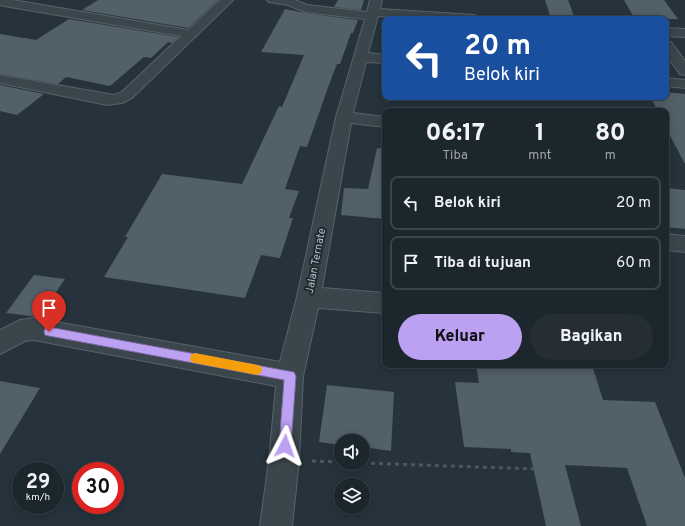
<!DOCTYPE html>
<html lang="id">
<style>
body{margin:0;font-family:Overpass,sans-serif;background:#252e35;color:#f1f3f6;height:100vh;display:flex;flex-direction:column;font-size:15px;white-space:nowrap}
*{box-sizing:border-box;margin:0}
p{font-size:13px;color:#a0a5aa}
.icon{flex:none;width:22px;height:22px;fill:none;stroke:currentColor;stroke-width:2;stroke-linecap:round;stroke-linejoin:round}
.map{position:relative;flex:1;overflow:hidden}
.panel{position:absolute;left:382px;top:108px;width:287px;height:260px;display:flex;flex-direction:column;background:#1c262d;border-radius:8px;box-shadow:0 2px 10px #0003,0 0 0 1px #3a4349}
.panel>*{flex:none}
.hud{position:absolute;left:382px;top:16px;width:287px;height:84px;border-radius:8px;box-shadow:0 2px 10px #0003,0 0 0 1px #3a4349;background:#1a4fa0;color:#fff;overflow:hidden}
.tools{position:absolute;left:334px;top:434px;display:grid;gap:8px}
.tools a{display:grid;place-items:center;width:36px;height:36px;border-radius:50%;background:#1c262d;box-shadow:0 2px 10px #0003,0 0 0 1px #3a4349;font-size:20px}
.speed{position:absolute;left:12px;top:462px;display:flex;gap:8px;font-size:20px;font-weight:700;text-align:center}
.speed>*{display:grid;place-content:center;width:52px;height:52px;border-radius:50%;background:#1c262d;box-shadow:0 2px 10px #0003,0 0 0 1px #3a4349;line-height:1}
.speed small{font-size:10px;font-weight:400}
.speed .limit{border:6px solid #d22;background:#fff;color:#111}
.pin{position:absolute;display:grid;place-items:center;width:34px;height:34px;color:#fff;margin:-41px -17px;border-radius:50% 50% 50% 0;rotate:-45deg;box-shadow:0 0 4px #0007}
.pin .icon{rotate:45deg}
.me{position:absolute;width:44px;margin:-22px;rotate:4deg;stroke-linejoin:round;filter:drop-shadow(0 0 3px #0008)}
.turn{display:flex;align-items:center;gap:14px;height:84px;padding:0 16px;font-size:18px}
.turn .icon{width:52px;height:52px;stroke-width:2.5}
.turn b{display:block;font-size:28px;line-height:34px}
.eta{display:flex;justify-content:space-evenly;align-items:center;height:68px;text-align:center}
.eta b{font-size:24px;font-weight:800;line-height:28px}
.primary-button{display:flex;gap:8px;margin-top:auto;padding:8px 16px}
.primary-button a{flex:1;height:46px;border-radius:24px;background:#bca0f2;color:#111;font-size:16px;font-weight:800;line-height:46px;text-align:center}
.primary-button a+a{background:#252e35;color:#f1f3f6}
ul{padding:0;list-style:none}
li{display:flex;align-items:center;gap:12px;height:54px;margin:0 8px 6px;padding:0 8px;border:2px solid #3a4349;border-radius:8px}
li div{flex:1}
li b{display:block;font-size:15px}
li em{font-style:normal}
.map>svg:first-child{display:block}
</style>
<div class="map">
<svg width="685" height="526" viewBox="0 0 685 526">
<rect width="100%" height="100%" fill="#26333c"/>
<path fill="#516069" d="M98 0H218L188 28 82 10Z
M338 0H364L361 10 334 7Z
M545 0H568L575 19H551Z
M624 0H664L678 19H635Z
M285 9 305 13 358 20 353 33H351L340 64H337L330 82 307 147 300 146 285 189 299 191 289 218H293L280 258 261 255 245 298 104 277 128 237H125L162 174 242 184 279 106 282 107 304 55 261 52Z
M69 19 178 37 172 43 168 42 151 58 144 57 110 86 66 77 58 84 0 74V34L36 40Z
M0 85 44 94 17 115 0 111Z
M666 92 685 94V164L666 128V111H658L650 97H666Z
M377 148 385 149V219L341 215 344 188 368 189Z
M666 188 685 190V229L666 227Z
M34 275 65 279 39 317 6 313Z
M476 365H592L603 400 655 402 685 478V526H647L627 468 565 465 581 526H546L530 453 511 452V449L464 447 455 382 479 383Z
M0 381 40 388 0 454Z
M327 385 394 392 391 451 363 447V441H341V445L319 442Z"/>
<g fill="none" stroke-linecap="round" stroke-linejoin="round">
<g stroke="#58626a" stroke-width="2">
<path id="minor" d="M0 0H13L188 30 220 0H233L132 98 122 103 107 105 0 83V75L114 95 122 92 181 36 4 6 0 5Z
M267 0H295L307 5 367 12 370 0H382L380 9 475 15 481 19H421L378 16 368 53 385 55V63L366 62 353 113 385 117V127L351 123 322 288 385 293V313L318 308 303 376 299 460 292 526H260L269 460 276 386 34 340 25 341 0 354V330L20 320 34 318 280 362 297 297 336 117 365 19 305 12 288 5 269 2Z
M666 28 685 29V37L666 36Z
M666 41 671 42 685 61V75L680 74 666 55Z
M666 78 685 80V88L666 86Z
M666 234 685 236V252L666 250Z"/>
</g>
<path stroke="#485b5a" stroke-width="3" stroke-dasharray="4 4" stroke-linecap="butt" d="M312 461 341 462
M363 463 536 469"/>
<use href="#minor" fill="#3a454c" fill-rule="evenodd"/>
</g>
<path fill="#bca0f2" stroke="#7a689d" d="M49 327 294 372 296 376 291 446 289 450 285 452 281 450 279 446 284 380 49 336 45 335 44 332 45 328Z"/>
<path fill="#f59e0b" d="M195 353 257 365 261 366 262 370 261 373 257 375 195 363 191 362 190 358 191 355Z"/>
<g text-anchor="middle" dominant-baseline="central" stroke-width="4" stroke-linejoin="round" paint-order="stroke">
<g font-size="11" fill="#b5bfc7" stroke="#1f2a31">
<text transform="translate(316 261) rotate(-79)">Jalan Ternate</text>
</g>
</g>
</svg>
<div class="tools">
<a><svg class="icon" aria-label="sound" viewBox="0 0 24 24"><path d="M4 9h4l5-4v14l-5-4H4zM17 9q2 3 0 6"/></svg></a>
<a><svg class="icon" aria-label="layers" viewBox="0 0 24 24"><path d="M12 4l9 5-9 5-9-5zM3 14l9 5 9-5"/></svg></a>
</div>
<div class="speed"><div>29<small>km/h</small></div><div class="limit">30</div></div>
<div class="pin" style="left:49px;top:332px;background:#d93025"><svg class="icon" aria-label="arrive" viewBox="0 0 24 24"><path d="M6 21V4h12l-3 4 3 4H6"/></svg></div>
<svg class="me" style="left:285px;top:446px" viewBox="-20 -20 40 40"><path d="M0-17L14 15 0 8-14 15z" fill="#bca0f2" stroke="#fff" stroke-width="4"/></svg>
<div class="hud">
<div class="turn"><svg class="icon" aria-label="left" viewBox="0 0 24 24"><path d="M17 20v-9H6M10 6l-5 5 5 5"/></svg><div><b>20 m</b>Belok kiri</div></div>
</div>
<section class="panel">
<div class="eta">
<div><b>06:17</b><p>Tiba</p></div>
<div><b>1</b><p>mnt</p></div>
<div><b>80</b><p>m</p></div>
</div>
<ul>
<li><svg class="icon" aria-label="left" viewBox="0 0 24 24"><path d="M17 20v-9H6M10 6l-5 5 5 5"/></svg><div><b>Belok kiri</b></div><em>20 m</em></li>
<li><svg class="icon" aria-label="arrive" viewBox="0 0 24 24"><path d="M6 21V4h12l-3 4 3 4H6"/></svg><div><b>Tiba di tujuan</b></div><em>60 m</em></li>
</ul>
<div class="primary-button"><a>Keluar</a><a>Bagikan</a></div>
</section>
</div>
